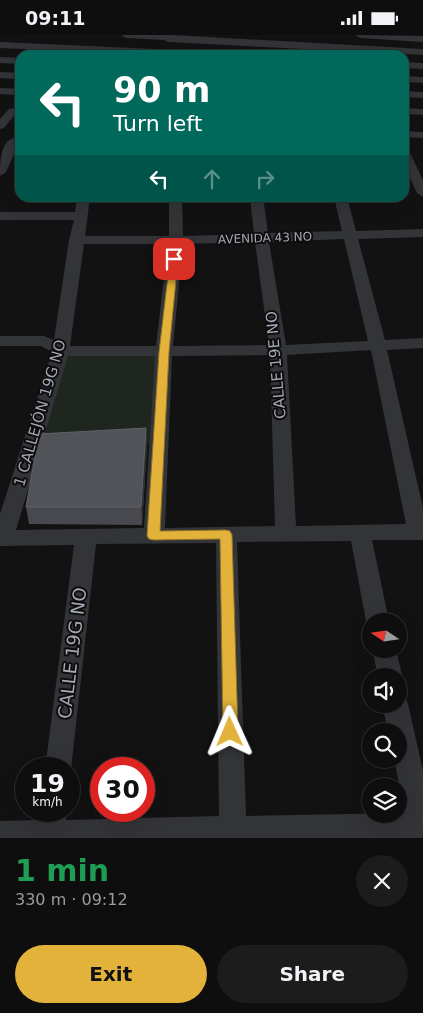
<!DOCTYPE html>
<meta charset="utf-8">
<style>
body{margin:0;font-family:"DejaVu Sans",sans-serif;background:#1c1c1c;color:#f1f3f6;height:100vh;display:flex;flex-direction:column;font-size:19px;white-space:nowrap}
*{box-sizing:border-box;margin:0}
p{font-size:16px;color:#9b9c9e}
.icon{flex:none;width:28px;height:28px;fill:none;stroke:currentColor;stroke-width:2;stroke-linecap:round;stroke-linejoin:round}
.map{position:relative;height:803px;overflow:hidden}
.sheet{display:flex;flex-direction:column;background:#0e0e0e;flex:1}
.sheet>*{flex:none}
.banner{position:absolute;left:15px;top:15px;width:394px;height:152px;border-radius:15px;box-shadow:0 5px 20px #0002,0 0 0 1px #2e2e2e;background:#00695c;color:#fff;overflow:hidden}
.needle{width:32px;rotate:283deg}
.fabs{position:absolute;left:362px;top:578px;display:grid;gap:10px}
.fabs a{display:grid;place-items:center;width:45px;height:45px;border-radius:50%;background:#0e0e0e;box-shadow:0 5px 20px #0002,0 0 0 1px #2e2e2e;font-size:25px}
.speed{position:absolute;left:15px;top:722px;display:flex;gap:10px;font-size:25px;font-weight:700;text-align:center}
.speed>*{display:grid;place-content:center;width:65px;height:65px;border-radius:50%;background:#0e0e0e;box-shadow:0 5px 20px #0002,0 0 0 1px #2e2e2e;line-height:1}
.speed small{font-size:12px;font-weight:400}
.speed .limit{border:8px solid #d22;background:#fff;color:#111}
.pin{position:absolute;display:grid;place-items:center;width:42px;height:42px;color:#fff;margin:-21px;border-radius:10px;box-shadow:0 2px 8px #0006}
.me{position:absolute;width:55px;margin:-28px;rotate:359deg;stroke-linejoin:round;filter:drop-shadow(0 0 4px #0008)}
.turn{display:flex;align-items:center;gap:18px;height:105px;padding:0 15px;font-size:22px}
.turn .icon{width:65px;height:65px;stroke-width:2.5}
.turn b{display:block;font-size:35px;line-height:42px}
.lanes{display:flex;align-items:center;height:48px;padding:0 15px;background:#0003;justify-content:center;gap:25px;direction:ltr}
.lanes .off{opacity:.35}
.round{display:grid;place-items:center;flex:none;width:52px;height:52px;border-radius:26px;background:#1c1c1c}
.summary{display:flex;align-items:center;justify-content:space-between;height:85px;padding:0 15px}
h1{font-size:30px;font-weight:700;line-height:38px;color:#1e9e55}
.action{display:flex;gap:10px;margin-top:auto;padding:10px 15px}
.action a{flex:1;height:58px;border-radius:30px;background:#e2b23b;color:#111;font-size:20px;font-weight:700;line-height:58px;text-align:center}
.action a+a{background:#1c1c1c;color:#f1f3f6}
.status{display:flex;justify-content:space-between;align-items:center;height:35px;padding:0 25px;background:#0e0e0e;direction:ltr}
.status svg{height:14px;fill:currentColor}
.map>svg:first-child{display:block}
</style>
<div class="status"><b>09:11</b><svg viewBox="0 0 49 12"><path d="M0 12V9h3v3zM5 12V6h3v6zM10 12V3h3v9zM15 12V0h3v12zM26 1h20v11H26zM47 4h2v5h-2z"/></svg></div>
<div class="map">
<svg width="423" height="803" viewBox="0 0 423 803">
<rect width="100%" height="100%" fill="#121213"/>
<path fill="#1f2620" d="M63 319 159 320 153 409 36 414Z"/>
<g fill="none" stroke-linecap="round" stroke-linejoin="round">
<path fill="#333438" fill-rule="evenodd" d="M121 0H172L423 14V20L168 7 164 5 126 3Z
M355 0 423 1V7L360 3Z
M0 7 221 17 226 20H158L0 13Z
M0 22 20 23V29L0 28Z
M404 27 423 28V34L404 33Z
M0 37 20 38V44L0 43Z
M404 41 423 42V48L404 47Z
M0 53 20 54V60L0 59Z
M404 56 423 57V63L404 62Z
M13 73 18 76 4 93 0 94V84L9 74Z
M404 73 423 74V80L404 79Z
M404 96 423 97V103L404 102Z
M14 103 20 106 6 137 0 141C0 129 0 106 14 103Z
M404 114 410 118 423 145V162L417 158 404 130Z
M77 162H90L85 201H169V162H182L183 201 254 199 250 162H263L268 198 342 196 334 162H347L356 196 423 194V202L358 204 385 305 423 303V313L387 315 423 473V505H372L389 586H371V593L366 586 351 506 237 507 246 781 405 778 394 724H399V696H388L382 669H399V659L404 661 408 669 423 736V803H0V786L38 785 39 776H67L66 785 219 781 216 508 96 509 71 734 69 740V734H45L74 510 0 511V479L52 317 41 311H0V301H44L54 305 69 205 74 185H0V177H75ZM344 204 368 306 286 310 269 207ZM255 207 269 310 173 311 183 209ZM84 209H168L156 311H70ZM371 315 406 489 296 491 287 320ZM270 320 275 491 165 493 172 321ZM68 321H155L144 493 16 495Z
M372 614H396L402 641 399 648V641H378Z"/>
</g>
<path fill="#48494e" d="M146 393 147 410 142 490 29 489 26 472Z"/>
<path fill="#2e2f32" d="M146 393 147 410 142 490 141 472Z"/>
<path fill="#525359" stroke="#5f6167" d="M146 393 141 472H26L39 399Z"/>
<path fill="#e2b23b" stroke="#937426" d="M174 221 178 224 169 317 160 496 226 495 230 496 232 500 238 697 236 702 230 704 225 702 223 697 220 504 154 505 149 504 147 501 159 317 170 224Z"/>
<g text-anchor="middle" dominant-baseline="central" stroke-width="4" stroke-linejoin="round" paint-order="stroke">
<g font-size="12" fill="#a5a8b3" stroke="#0d0d0e">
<text transform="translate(265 203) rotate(-2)">AVENIDA 43 NO</text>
</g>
<g font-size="15" fill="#a5a8b3" stroke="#0d0d0e">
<text transform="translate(276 330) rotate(-95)">CALLE 19E NO</text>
<text transform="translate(40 378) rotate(-74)">1 CALLEJÓN 19G NO</text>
</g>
<g font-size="18" fill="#a5a8b3" stroke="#0d0d0e">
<text transform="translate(72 618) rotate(-83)">CALLE 19G NO</text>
</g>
</g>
</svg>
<div class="fabs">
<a><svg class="needle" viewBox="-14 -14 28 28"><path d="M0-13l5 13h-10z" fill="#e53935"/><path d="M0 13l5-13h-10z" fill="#9b9c9e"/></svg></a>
<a><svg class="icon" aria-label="sound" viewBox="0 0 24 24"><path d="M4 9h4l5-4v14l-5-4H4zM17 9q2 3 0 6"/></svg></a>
<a><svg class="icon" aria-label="search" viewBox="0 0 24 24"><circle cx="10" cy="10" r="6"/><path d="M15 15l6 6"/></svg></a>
<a><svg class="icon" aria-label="layers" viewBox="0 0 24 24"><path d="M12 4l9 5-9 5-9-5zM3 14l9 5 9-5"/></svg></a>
</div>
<div class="speed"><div>19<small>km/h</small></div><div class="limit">30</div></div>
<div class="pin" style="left:174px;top:224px;background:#d93025"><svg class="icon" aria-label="arrive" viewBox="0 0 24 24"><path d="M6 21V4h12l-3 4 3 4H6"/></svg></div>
<svg class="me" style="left:230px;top:697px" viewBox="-20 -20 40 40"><path d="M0-17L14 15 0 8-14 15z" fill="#e2b23b" stroke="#fff" stroke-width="4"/></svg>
<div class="banner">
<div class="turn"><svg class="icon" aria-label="left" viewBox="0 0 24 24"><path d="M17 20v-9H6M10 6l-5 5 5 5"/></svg><div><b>90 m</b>Turn left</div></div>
<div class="lanes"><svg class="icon" aria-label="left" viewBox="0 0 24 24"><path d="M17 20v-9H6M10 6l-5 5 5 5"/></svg><svg class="icon off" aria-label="ahead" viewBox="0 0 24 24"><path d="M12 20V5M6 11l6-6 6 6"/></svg><svg class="icon off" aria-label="right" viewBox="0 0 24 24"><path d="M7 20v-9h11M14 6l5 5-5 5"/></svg></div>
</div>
</div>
<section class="sheet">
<div class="summary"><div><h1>1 min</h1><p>330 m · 09:12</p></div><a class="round"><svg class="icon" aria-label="close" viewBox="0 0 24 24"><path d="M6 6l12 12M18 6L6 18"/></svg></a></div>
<div class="action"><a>Exit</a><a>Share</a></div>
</section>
